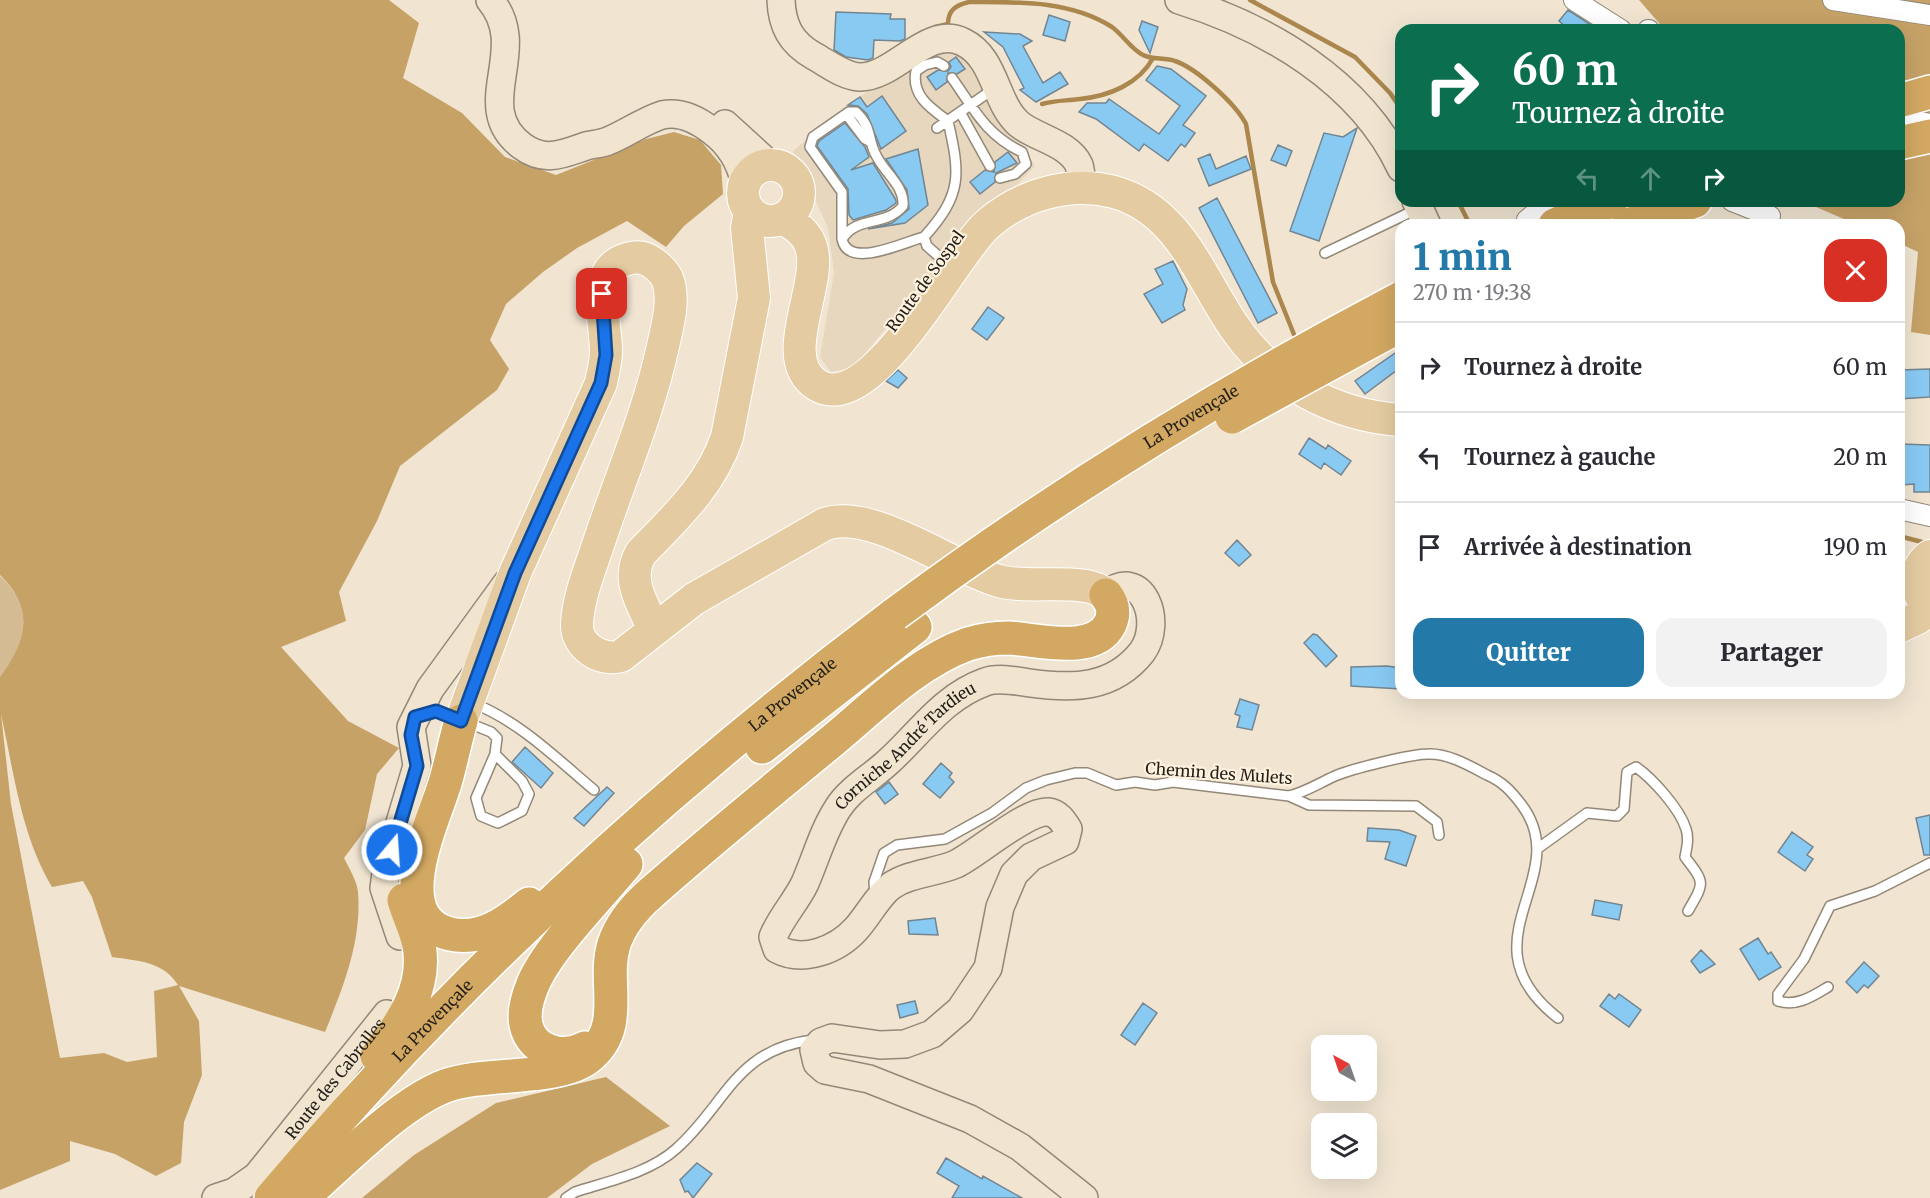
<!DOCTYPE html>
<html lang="fr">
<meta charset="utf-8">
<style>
body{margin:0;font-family:Merriweather,serif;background:#f2f2f3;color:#2b2b33;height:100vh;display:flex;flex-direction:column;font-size:22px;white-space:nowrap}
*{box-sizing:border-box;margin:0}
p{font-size:20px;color:#7c7c81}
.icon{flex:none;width:33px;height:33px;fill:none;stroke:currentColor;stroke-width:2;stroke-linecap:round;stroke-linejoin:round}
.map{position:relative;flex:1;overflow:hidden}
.sheet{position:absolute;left:1395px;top:219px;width:510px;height:480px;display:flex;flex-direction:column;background:#fff;border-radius:18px;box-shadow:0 6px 24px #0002}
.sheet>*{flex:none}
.top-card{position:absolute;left:1395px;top:24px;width:510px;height:183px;border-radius:18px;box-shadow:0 6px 24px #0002;background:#0b6e4f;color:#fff;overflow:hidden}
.needle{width:39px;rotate:320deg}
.buttons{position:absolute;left:1311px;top:1035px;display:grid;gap:12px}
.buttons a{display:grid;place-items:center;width:66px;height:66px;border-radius:12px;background:#fff;box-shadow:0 6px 24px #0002;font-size:30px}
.pin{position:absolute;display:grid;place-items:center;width:51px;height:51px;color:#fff;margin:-26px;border-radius:12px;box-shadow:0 3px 9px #0006}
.me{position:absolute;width:66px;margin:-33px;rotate:18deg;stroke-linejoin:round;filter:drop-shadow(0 0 4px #0008)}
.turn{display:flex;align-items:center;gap:21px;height:126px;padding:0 18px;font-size:27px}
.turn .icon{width:78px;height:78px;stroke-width:2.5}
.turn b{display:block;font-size:42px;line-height:51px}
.lanes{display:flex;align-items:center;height:57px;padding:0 18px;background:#0003;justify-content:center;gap:30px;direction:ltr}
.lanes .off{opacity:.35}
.round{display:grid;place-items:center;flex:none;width:63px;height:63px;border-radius:18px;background:#f2f2f3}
.headline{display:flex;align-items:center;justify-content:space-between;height:102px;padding:0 18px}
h1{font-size:36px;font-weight:800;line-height:45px;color:#237aa9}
.primary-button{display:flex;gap:12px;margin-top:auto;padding:12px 18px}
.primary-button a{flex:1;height:69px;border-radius:18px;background:#237aa9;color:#fff;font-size:24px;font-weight:800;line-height:69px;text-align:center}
.primary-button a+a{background:#f2f2f3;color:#2b2b33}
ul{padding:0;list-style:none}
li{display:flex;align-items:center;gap:18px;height:90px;padding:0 18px;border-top:2px solid #e1e1e2}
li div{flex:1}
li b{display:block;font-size:22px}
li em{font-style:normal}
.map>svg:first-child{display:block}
</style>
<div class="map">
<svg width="1930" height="1198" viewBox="0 0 1930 1198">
<rect width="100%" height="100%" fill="#f1e5d2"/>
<path fill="#e7d7bf" d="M959 47 1035 166 920 287 853 368 831 372 820 357 834 273 828 228 793 151 847 105 906 67Z"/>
<path fill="#d4bb94" d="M0 576C36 610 26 641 0 677Z"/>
<path fill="#c6a267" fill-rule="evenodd" d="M0 0H389L419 23 403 78 462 113 505 157 556 175 646 139 674 132 700 140 721 165 723 194 684 226 666 247 627 221 577 248 543 272 506 304 490 340 509 369 497 390 400 466 377 521 339 592 346 621 281 647 348 721 399 748 377 774 365 830 344 858C349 868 357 881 358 892 362 941 343 988 325 1032L179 986 199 1021 202 1075 184 1122 181 1163 156 1176 115 1154 70 1141V1161L0 1190V677C26 641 36 610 0 575ZM1 714C14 773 21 835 52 887L83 881 92 897 112 957C138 961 163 961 178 985L154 991 157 1057 127 1062 104 1053 60 1058 11 804Z
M1639 0H1930V335L1911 332 1918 252 1899 243V225H1858L1816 207 1811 201H1899V30H1665Z
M606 1077 670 1126 592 1164 547 1198H362L414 1155 496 1103Z"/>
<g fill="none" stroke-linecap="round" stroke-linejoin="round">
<path stroke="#ab874d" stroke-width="4.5" d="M1250 0 1355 57 1390 93 1401 109
M935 27 948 24C948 10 956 5 969 2 1017 2 1070 0 1112 27 1123 35 1131 49 1143 55 1152 60 1165 57 1175 61 1196 68 1235 103 1246 124L1273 282 1297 342
M1042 104C1056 100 1066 101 1080 99 1109 96 1139 84 1153 58
M1458 201 1470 225
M1899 536 1922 542"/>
</g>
<path fill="#89caf3" stroke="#738591" stroke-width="1.5" d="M1568 10 1599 30H1569L1559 21Z
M836 12 891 14 890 19H905V39L900 41 874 40 873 58 868 60 846 57 834 50Z
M1049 15 1070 22 1065 41 1043 35Z
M1142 21 1158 27 1150 53 1139 30Z
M984 32 1020 34 1032 41 1023 46 1043 83 1060 72 1068 84 1036 102 1020 90 1024 88 1003 47Z
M956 57 965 69 957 74 948 73 947 82 936 90 927 77 938 70 948 71 951 67 949 62Z
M1157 66 1171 69 1206 96 1183 125 1195 133 1185 147 1181 144 1168 161 1144 144 1139 151 1096 119 1079 112 1087 103H1106L1109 99 1159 134 1180 106 1146 80Z
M882 96 906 131 881 149 867 114 858 106 848 105 860 97 867 107Z
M845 123 865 147 869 157 851 170 873 163 896 200V203L886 210 853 220 849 215 848 189 817 146 819 141Z
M1357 128 1319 241 1290 231 1324 133 1343 137Z
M1278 145 1292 151 1286 166 1271 160Z
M918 149 928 205 905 223 868 229 892 223 909 209 907 190 886 159Z
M1008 152 1017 163 996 173 995 182 980 194 970 182 985 170 994 172 995 162Z
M1210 154 1216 169 1246 156 1251 169 1209 186 1198 159Z
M1217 198 1277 313 1258 323 1199 208Z
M1173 261 1187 289 1183 305 1185 310 1162 323 1144 294 1163 284 1155 269Z
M988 307 1004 318 987 340 972 329Z
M1401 349V367L1365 394 1355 381Z
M1930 369V397L1899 399V370Z
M898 370 907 378 898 388 886 381Z
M1309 438 1326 449 1328 445 1351 461 1341 475 1324 463 1321 469 1299 454Z
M1899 444 1930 445V492H1914V484L1902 485Z
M1237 540 1251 555 1239 566 1225 553Z
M1313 634 1317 635 1337 656 1326 667 1304 643Z
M1387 666 1401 668V689L1351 686V667Z
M1240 699 1259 705 1252 730 1237 727 1240 716 1235 714Z
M525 747 553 773 541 788 512 762Z
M941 763 952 773 949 777 954 782 940 798 923 784Z
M889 782 898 794 885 804 876 792Z
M607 787 614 793 584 826 574 818Z
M1930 815V855H1924L1916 818Z
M1368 828 1399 830 1416 836 1406 866 1385 859 1390 842 1367 841Z
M1792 832 1813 847 1807 855 1813 859 1805 871 1778 852Z
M1595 900 1622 905 1619 920 1592 915Z
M935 918 938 935 909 934 908 921Z
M1758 938 1768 954 1771 952 1781 967 1759 980 1740 949Z
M1701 950 1715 964 1700 973 1691 961Z
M1864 962 1879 976 1868 988 1864 985 1857 993 1846 982Z
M1609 994 1615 999 1619 994 1641 1010 1629 1027 1600 1006Z
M915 1001 918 1013 900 1018 897 1005Z
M1143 1003 1157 1013 1135 1045 1121 1035Z
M946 1158 982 1179 983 1176 1022 1198H952L959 1186 937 1173Z
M697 1163 712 1174 693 1198 688 1191 685 1192 680 1180Z"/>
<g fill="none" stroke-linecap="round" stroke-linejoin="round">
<g stroke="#938877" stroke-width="12">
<path id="lane" d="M952 78C974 109 986 135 1022 152L1026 164 1015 174 1000 178
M960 112 990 166
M846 114 865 139 871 142
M937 128 995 88
M842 239C857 215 886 227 903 206 905 187 886 174 877 157 867 140 873 128 856 112H849L813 137 810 147 842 192V239C848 270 904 242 924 237
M1325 253 1417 209
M941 268 943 260 927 246 924 237C963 194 960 174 948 121 930 108 911 95 916 71L925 65 937 62 944 66
M473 703C520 722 555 757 594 790
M466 722 491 732 497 738 495 754 476 798 481 816 498 823 522 811 529 794 522 781 495 754
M1289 796 1309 805 1416 806 1437 822 1439 835
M1537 849 1587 813 1617 816 1624 809 1627 772 1636 767C1653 779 1680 809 1686 829 1689 838 1687 847 1685 857 1705 883 1705 882 1688 911
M875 894 874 882 884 853 897 845 945 839 992 813 1026 788 1046 780 1075 773H1087L1116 785 1135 782 1155 785 1173 782 1289 796C1306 792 1319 783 1335 776 1351 769 1411 754 1428 754 1448 753 1470 766 1487 775 1503 782 1511 791 1521 804 1577 877 1459 941 1558 1018
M1828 987C1813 996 1797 1007 1778 1001V994L1804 959 1830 906 1875 891 1930 863
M566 1198 575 1192C609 1181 649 1173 676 1149 726 1105 735 1049 813 1040"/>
</g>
<g stroke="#938877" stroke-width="22">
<path id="street" d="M1574 0 1621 30
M1833 0 1930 15
M1648 30H1649
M1899 118 1930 124
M1732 201 1770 216
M1527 225V220L1545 205 1557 201
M1899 509 1930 516"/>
</g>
<g stroke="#938877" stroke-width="30">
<g id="secondary">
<path d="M490 0C532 50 469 106 522 146 545 163 563 154 586 146 593 144 601 144 608 141 626 134 643 121 662 115 680 111 698 120 712 131 730 144 740 161 745 183"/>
<path d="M781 0C782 26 791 43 814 56 827 63 843 76 859 77 895 78 927 24 963 42 996 58 994 102 1019 124 1036 138 1069 143 1079 165 1081 171 1081 180 1083 187"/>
<path d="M1179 0C1267 27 1360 81 1401 168"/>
<path d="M725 124 770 165"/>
<path d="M1416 201 1427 225"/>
<path d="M400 936 384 888 387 866 417 766 411 727 430 689 507 583"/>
<path id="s1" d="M216 1198 234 1192 257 1176 387 1014"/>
<path id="s2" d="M1084 1198 1020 1147 970 1119 869 1079 825 1070 817 1063 814 1050 821 1042 832 1038 880 1045 905 1044 932 1034 960 1010 988 968 1000 907 1014 874 1031 857 1065 841 1068 829C1063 821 1058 813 1048 812 1027 810 977 854 956 864 935 873 910 873 891 886 877 897 868 916 856 929 837 950 803 963 777 949L773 937C781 917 796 902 805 883 816 858 823 831 838 808 850 789 872 777 888 762 920 733 943 697 985 682 998 677 1017 681 1030 683 1072 689 1113 689 1142 652 1164 622 1142 564 1106 595"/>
</g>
</g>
<g stroke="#fff" stroke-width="34">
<path id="primary" d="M743 193a28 28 0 1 1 56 0a28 28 0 1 1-56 0Z
M783 218C794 225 805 231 810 244 826 280 774 358 817 385 873 419 955 250 989 223 1023 194 1070 181 1114 192 1180 210 1200 278 1235 328 1272 382 1336 416 1401 420
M1930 556C1912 570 1914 593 1930 607
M1899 627 1918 618 1930 607
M654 630C643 604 625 580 641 553 675 518 711 485 727 437L754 298 747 228 750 212
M461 721 515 573 601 383C603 372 606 362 606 351 606 322 589 270 627 259 636 256 645 257 653 263 660 268 667 275 669 284 674 304 667 327 663 346 648 415 620 478 598 545 590 569 578 598 577 624 576 646 601 662 621 656L694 599 825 524C873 508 950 567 999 581 1029 590 1088 576 1106 595"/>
</g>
<g stroke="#fff" stroke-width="36">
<g id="highway">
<path d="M1899 101 1930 92"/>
<path d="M1899 143 1930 136"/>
<path d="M1555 225 1611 201"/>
<path d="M1628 225 1695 201"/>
<path d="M461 721C455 741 451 763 445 783 434 820 385 918 450 934 481 941 506 923 529 904"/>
<path d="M762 747 915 627"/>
<path d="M585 1048C563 1060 532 1052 526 1025 523 1012 528 996 533 984 548 948 600 896 626 864"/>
<path d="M377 1056C402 1023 427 988 419 945 416 929 408 915 404 900"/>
<path id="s3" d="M271 1198C455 980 668 785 895 614"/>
<path d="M302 1198C341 1164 398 1104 445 1086 486 1071 560 1082 590 1056 626 1025 602 982 614 944 621 923 635 907 651 893 710 841 771 791 832 741 873 707 917 662 968 644 981 640 995 638 1008 638 1036 639 1094 656 1110 624 1115 613 1113 604 1106 595"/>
</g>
</g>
<use href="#lane" stroke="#fff" stroke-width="9"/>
<use href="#street" stroke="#fff" stroke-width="20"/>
<use href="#secondary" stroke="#f2e5d0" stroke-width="27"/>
<use href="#primary" stroke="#e4cba1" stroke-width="32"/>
<use href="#highway" stroke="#d2a862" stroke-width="33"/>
<g stroke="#fff" stroke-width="36" stroke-linecap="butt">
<g id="highway-bridge">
<path d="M1232 417 1401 325"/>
<path id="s4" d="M895 614C1055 495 1224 391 1401 298"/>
</g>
</g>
<use href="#highway-bridge" stroke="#d2a862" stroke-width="33"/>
</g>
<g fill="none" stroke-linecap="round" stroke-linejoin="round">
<g stroke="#114b97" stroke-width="15">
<path id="route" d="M392 850 417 766 411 735 415 717 436 711 461 721 515 573 601 383 606 355 602 294"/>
</g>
<use href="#route" stroke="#1a73e8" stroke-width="10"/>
</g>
<g text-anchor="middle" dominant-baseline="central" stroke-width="4.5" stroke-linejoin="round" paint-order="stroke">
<g font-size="16" fill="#221e17" stroke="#fef2df">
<text transform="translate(925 281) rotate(-54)">Route de Sospel</text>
<text stroke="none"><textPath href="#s4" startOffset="356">La Provençale</textPath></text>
<text stroke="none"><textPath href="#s3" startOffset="726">La Provençale</textPath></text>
<text stroke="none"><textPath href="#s2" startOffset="1296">Corniche André Tardieu</textPath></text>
<text transform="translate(1219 773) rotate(4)">Chemin des Mulets</text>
<text stroke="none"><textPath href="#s3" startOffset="240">La Provençale</textPath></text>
<text stroke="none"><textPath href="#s1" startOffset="172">Route des Cabrolles</textPath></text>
</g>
</g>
</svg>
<div class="buttons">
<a><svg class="needle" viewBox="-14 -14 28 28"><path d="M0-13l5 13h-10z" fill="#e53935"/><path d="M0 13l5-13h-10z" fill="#7c7c81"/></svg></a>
<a><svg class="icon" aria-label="layers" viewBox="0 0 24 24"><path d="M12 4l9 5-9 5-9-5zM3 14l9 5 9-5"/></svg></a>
</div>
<div class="pin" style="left:602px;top:294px;background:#d93025"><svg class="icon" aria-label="arrive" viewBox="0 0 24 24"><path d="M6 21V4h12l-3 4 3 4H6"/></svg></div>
<svg class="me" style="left:392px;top:850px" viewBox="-20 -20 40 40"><circle r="17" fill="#1a73e8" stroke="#fff" stroke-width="3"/><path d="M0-11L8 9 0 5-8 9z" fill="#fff"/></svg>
<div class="top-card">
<div class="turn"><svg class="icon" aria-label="right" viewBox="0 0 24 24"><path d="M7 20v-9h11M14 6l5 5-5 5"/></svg><div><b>60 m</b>Tournez à droite</div></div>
<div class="lanes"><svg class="icon off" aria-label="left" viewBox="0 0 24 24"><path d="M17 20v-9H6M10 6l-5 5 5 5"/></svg><svg class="icon off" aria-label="ahead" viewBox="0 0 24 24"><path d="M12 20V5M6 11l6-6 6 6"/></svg><svg class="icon" aria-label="right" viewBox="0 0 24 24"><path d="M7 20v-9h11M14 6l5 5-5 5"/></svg></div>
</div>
<section class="sheet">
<div class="headline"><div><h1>1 min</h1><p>270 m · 19:38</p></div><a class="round" style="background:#d93025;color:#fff"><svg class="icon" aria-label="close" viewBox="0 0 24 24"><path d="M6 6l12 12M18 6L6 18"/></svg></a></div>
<ul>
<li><svg class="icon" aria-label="right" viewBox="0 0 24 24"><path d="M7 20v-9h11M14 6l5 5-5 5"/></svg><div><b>Tournez à droite</b></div><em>60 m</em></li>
<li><svg class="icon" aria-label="left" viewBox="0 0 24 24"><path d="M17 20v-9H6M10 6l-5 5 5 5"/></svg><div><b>Tournez à gauche</b></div><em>20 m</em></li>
<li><svg class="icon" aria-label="arrive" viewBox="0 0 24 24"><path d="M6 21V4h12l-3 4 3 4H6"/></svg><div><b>Arrivée à destination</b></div><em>190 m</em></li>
</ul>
<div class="primary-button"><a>Quitter</a><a>Partager</a></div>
</section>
</div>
